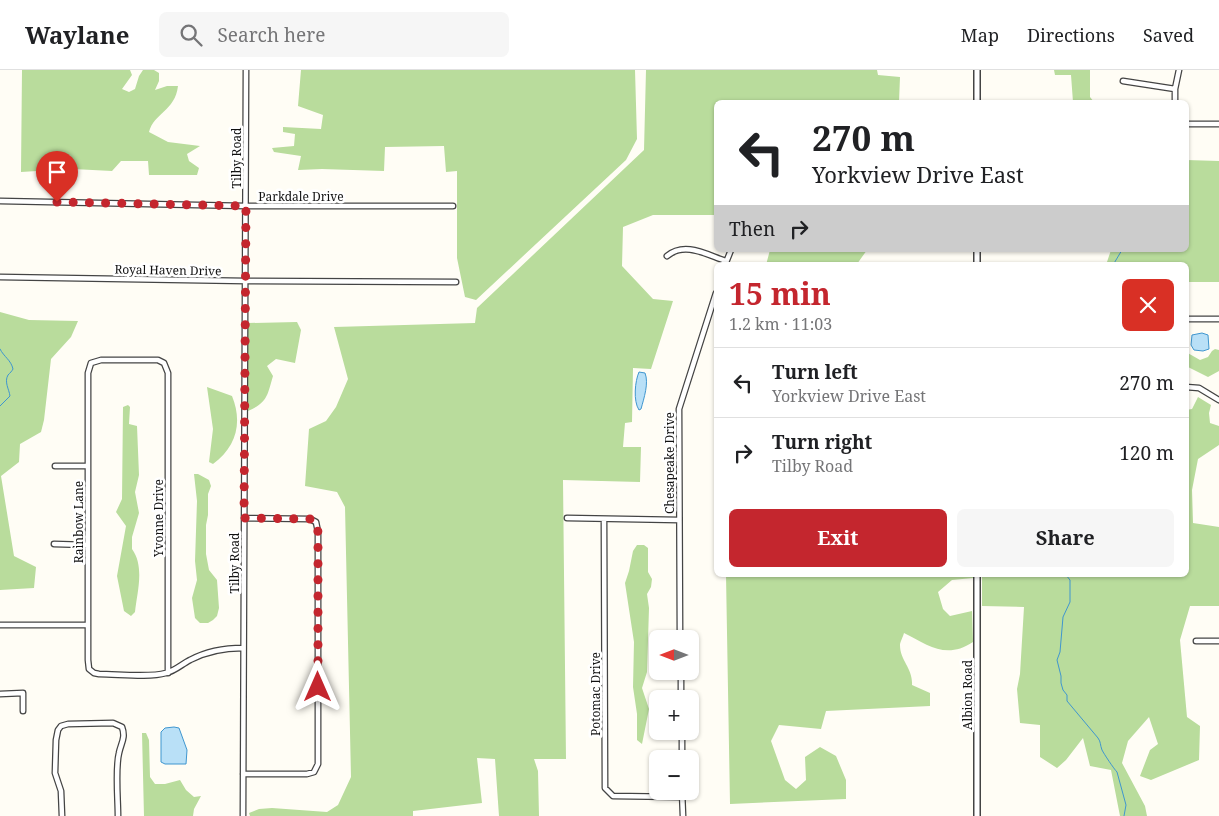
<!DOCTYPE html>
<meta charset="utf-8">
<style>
body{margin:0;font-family:"Noto Serif",serif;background:#f6f6f6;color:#202124;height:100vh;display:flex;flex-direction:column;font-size:19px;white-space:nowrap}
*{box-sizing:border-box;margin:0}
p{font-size:16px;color:#757577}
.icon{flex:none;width:28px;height:28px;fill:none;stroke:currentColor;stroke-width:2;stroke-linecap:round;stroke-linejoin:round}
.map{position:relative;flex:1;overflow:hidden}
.drawer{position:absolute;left:714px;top:192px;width:475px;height:315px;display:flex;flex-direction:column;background:#fff;border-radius:8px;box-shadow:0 1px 4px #0004}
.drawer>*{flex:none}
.banner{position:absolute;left:714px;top:30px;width:475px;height:152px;border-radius:8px;box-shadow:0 1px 4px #0004;background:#fff;color:#202124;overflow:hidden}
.needle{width:32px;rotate:270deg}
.controls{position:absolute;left:649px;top:560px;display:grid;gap:10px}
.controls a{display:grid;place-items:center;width:50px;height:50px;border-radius:8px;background:#fff;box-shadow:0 1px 4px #0004;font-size:25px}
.pin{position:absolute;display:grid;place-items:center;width:42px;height:42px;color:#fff;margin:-51px -21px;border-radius:50% 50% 50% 0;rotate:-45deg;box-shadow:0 0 5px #0007}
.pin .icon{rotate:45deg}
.me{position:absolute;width:55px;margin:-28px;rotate:0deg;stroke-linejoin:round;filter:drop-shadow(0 0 4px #0008)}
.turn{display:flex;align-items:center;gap:18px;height:105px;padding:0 15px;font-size:22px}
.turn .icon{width:65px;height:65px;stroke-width:2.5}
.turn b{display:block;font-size:35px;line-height:42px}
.then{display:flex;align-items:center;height:48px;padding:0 15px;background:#0003;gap:10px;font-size:19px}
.round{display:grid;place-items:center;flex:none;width:52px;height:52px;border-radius:8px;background:#f6f6f6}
.summary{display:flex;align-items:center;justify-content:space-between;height:85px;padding:0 15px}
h1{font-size:30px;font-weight:700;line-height:38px;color:#c4262e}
.action{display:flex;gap:10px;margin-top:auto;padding:10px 15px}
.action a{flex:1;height:58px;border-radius:8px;background:#c4262e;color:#fff;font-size:20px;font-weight:700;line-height:58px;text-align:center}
.action a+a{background:#f6f6f6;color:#202124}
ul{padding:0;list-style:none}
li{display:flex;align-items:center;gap:15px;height:70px;padding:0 15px;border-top:1px solid #e0e0e0}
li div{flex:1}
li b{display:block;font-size:19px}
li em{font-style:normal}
header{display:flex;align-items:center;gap:30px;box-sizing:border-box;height:70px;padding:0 25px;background:#fff;border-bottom:1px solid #e0e0e0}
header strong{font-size:24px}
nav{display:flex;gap:28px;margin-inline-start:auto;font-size:18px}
.search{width:350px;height:45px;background:#f6f6f6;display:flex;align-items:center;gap:12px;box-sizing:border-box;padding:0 18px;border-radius:8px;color:#757577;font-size:19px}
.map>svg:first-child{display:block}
</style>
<header>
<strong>Waylane</strong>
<div class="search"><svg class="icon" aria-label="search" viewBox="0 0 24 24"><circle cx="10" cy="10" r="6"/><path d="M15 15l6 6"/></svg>Search here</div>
<nav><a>Map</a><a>Directions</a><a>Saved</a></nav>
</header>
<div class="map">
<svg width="1219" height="746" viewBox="0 0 1219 746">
<rect width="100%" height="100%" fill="#fffdf5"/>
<path fill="#b9dc9c" d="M22 0H130L132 5 122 19 129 22 135 19 139 6 143 0H154L159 3V11L155 20 167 16H178C175 41 154 43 149 62L168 72 200 76 187 84 189 91 199 98 197 105H149L148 91H121L112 101 73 99 70 85 60 86 53 100 21 102Z
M301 0H635L637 69 626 90 476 230 465 227 457 188V101L446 102 444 76 385 77 384 101 322 99 298 100 301 86 274 82 272 78 294 76 295 64 283 62V57L321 59 323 45 298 36Z
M646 0H877L878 5 900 7 899 32H716V145H653L623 157 622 196 653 229 673 231 651 299 633 298 632 352 625 353 623 377H641L640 412 563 410 566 689H534L538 701 539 746H499L495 689 477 688 482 733 413 741V746H250L249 743 259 739 272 738 327 742 338 735 351 707 345 437 337 422 305 416 309 359 326 351 336 337 348 309 334 257 475 253 477 238 644 80Z
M1054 0H1090V27L1094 32H1073L1071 5H1055Z
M1186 90 1219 91V212H1186V195H1106L1111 180H1186Z
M770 180H867L857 194 874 192 879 195H766Z
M0 242 29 250 78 251 71 267 51 289 44 350 41 362 20 374 19 392 1 406 14 486 36 497 34 518 0 520Z
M297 252 301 260 295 293 276 289 267 296 273 306C267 326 268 332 248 341V253Z
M1215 279 1219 280V301L1208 307 1186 296V282L1200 290 1208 287 1212 281Z
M207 317 232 326C243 353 236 377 213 394L209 392 213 359Z
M1198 327 1211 335 1209 343 1210 353 1219 356V375L1198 389 1192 420 1193 453 1219 457V536H1190L1180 570 1187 647 1200 656 1199 690 1151 710 1140 706 1150 680 1158 674 1149 647 1128 671 1122 693 1145 736 1147 746H1120L1111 700 1090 696 1083 668 1066 690 1057 698 1040 687V655L1020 653 1017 619 1020 604 1024 537 982 536V505H1186V340L1192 339Z
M128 335 130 337 129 354 137 356 139 405 135 422 139 443 132 467V479C145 497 137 522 135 542L131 546 124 541 117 506 126 456 116 442 122 429 123 337Z
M194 404H198L209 410 211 416 208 424V445L206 455V484L209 500 217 510 219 538 217 546 213 550 208 553H200L195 548 192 528 197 510 195 491 197 431Z
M637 475H644L648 478V502L652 509 651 517 647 524 649 538 647 602 642 618 649 639 642 674 637 670V644L633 617 634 572 625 513 629 501 633 481Z
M726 505H973V508L952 510 938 522 943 539 950 546 972 541 973 572C946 590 928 575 904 563 903 567 900 572 900 575 900 591 913 598 912 615L930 623V636L826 641 821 659 779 655 771 671 785 710 796 719 806 710 805 687 820 677 836 686 846 710V729L730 734Z
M142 663H146L149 670 150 707 155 714H165L180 710 186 720 194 727 201 726 194 739 193 746H144Z"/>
<path fill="#b9e0f7" stroke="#3f96cf" d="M1202 263 1208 265 1209 279 1203 281 1194 280 1191 275 1192 265Z
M639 302 645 303C649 313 644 328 641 339L639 340C633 331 635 311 639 302Z
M174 657 179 658 187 680 186 694H165L161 692V662L165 658Z"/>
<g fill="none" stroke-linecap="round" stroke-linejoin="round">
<path stroke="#3f96cf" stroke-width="1" d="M1113 195 1122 180
M0 279C4 287 11 290 13 299 12 301 10 303 8 305 4 312 9 319 10 326L0 336
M1066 505 1070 510V532L1063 547 1060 582 1057 590 1061 606V613L1063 620 1067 625V631L1098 668C1101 672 1100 675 1102 680 1104 684 1114 699 1117 702L1126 735 1124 746"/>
<g stroke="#444" stroke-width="7">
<path id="minor" d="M1123 11 1175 19
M1175 32V19L1179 0
M1186 54H1219
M0 131 246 136H453
M667 186C685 171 707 185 726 191
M725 195 731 180
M0 207 246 211 456 212
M1186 249H1219
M1186 317 1199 318 1219 330
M55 396H88
M567 448 679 450
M604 449 605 718 613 726 682 727
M54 474 88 475
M0 555H88
M680 569 679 339 716 223
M1196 571H1219
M681 601V629
M168 603V303L164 293 158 290H101L91 293 88 303V590L89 599 94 603 99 604C118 604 149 608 166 603 175 601 182 594 190 590 207 581 225 578 243 578
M0 624 23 623V641
M682 661V689
M243 704H307L314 702 318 694V462L316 452 310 449 244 448
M682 721 683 746
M62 746 61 721 55 703 56 670 58 660 61 656 68 654 113 653 122 657C126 668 121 673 119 683 115 699 118 729 118 746
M243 746 246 0"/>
</g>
<g stroke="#444" stroke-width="8">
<path id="tertiary" d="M977 0V32
M977 180V195
M977 746V505"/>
</g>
<use href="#minor" stroke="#fff" stroke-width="4.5"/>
<use href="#tertiary" stroke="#fff" stroke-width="5"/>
</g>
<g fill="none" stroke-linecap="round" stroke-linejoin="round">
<path stroke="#c4262e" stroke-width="9" stroke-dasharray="0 16.2" d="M57 132 246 136 244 448 310 449 316 452 318 462V617"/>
</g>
<g text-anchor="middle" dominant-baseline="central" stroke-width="5" stroke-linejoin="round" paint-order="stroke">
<g font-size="12" fill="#111" stroke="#fff">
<text transform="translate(236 88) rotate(-90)">Tilby Road</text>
<text x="301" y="126">Parkdale Drive</text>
<text transform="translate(168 200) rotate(1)">Royal Haven Drive</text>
<text transform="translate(669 393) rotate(-90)">Chesapeake Drive</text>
<text transform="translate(158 448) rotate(-90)">Yvonne Drive</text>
<text transform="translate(78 452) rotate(-90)">Rainbow Lane</text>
<text transform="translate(234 493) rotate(-90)">Tilby Road</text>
<text transform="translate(595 624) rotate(-90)">Potomac Drive</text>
<text transform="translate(967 625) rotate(-90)">Albion Road</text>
</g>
</g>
</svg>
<div class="controls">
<a><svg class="needle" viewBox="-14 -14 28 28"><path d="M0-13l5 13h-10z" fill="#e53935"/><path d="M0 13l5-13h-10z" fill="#757577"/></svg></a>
<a>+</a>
<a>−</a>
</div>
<div class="pin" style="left:57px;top:132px;background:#d93025"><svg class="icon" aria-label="arrive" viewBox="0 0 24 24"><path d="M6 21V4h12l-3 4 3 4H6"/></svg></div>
<svg class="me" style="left:318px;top:617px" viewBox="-20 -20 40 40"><path d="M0-17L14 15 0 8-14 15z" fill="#c4262e" stroke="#fff" stroke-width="4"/></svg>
<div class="banner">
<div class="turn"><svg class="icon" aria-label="left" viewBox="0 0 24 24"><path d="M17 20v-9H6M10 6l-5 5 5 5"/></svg><div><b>270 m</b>Yorkview Drive East</div></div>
<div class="then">Then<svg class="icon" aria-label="right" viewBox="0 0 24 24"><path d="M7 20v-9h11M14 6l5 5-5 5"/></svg></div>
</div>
<section class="drawer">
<div class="summary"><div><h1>15 min</h1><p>1.2 km · 11:03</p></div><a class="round" style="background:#d93025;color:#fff"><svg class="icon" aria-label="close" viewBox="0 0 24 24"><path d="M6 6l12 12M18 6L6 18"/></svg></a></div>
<ul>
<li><svg class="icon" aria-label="left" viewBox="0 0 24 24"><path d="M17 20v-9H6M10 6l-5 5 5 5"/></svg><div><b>Turn left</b><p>Yorkview Drive East</p></div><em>270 m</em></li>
<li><svg class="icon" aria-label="right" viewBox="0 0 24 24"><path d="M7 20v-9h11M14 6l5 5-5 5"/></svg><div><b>Turn right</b><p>Tilby Road</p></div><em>120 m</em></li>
</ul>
<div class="action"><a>Exit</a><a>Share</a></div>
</section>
</div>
